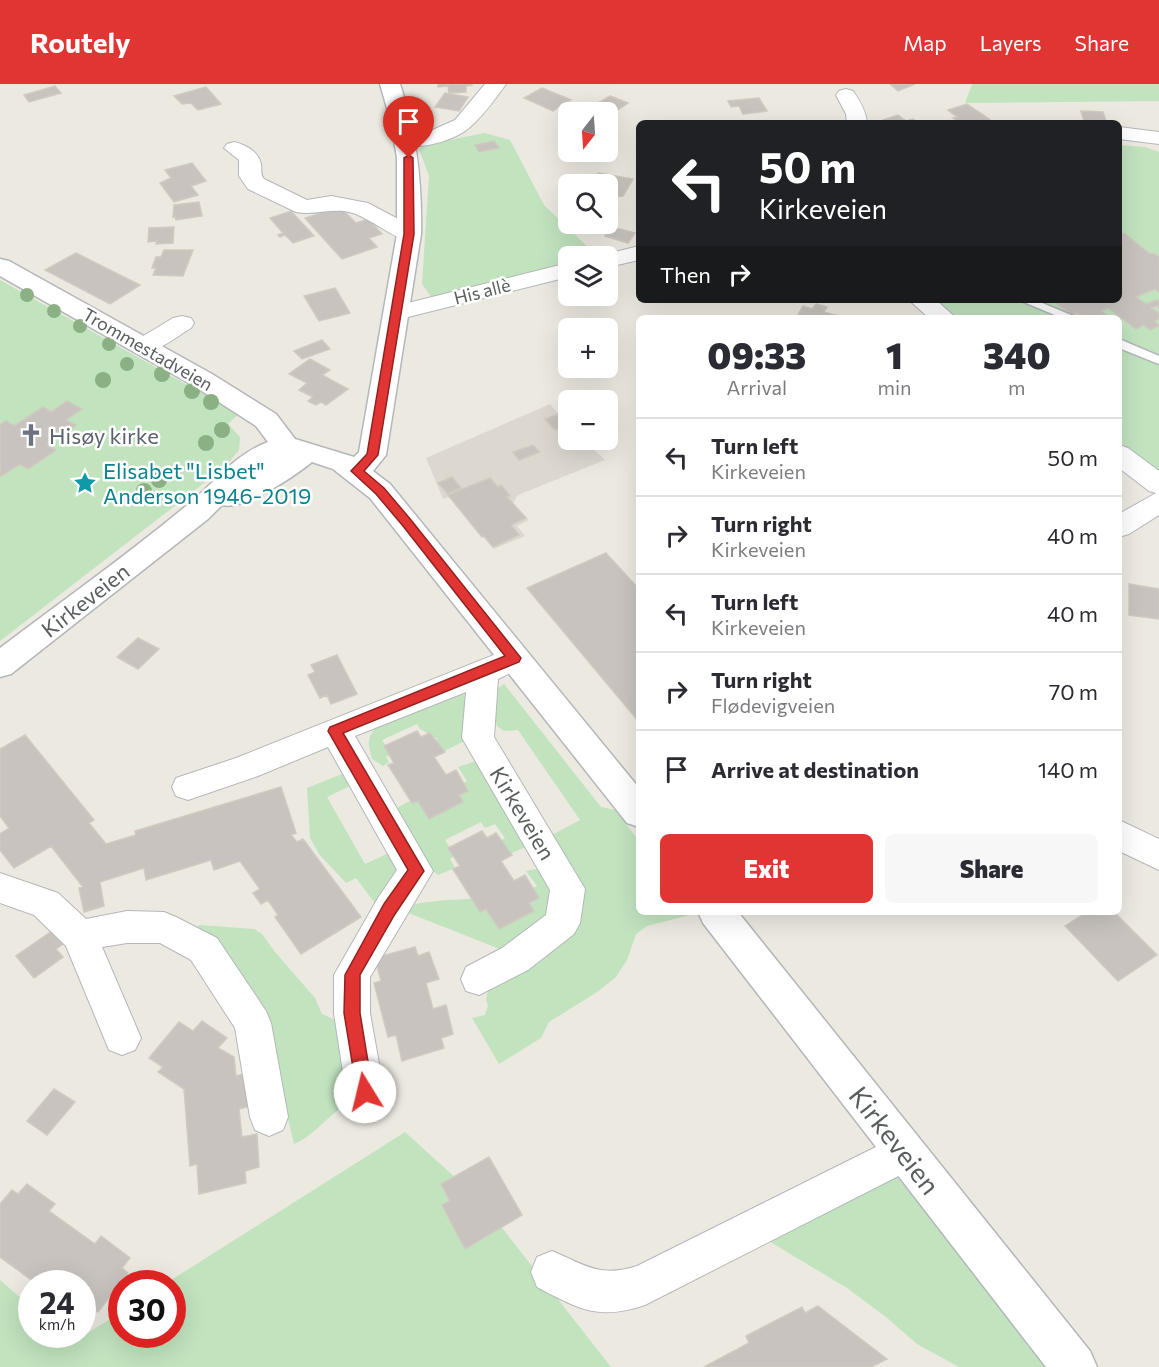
<!DOCTYPE html>
<meta charset="utf-8">
<style>
body{margin:0;font-family:Commissioner,sans-serif;background:#f7f7f7;color:#2b2b33;height:100vh;display:flex;flex-direction:column;font-size:22px;white-space:nowrap}
*{box-sizing:border-box;margin:0}
p{font-size:20px;color:#7c7c81}
.icon{flex:none;width:33px;height:33px;fill:none;stroke:currentColor;stroke-width:2;stroke-linecap:round;stroke-linejoin:round}
.map{position:relative;flex:1;overflow:hidden}
.sheet{position:absolute;left:636px;top:231px;width:486px;height:600px;display:flex;flex-direction:column;background:#fff;border-radius:9px;box-shadow:0 6px 24px #0002}
.sheet>*{flex:none}
.hud{position:absolute;left:636px;top:36px;width:486px;height:183px;border-radius:9px;box-shadow:0 6px 24px #0002;background:#202124;color:#fff;overflow:hidden}
.needle{width:39px;rotate:197deg}
.tools{position:absolute;left:558px;top:18px;display:grid;gap:12px}
.tools a{display:grid;place-items:center;width:60px;height:60px;border-radius:9px;background:#fff;box-shadow:0 6px 24px #0002;font-size:30px}
.speed{position:absolute;left:18px;top:1186px;display:flex;gap:12px;font-size:30px;font-weight:700;text-align:center}
.speed>*{display:grid;place-content:center;width:78px;height:78px;border-radius:50%;background:#fff;box-shadow:0 6px 24px #0002;line-height:1}
.speed small{font-size:15px;font-weight:400}
.speed .limit{border:9px solid #d22;background:#fff;color:#111}
.pin{position:absolute;display:grid;place-items:center;width:51px;height:51px;color:#fff;margin:-62px -26px;border-radius:50% 50% 50% 0;rotate:-45deg;box-shadow:0 0 6px #0007}
.pin .icon{rotate:45deg}
.me{position:absolute;width:66px;margin:-33px;rotate:351deg;stroke-linejoin:round;filter:drop-shadow(0 0 4px #0008)}
.turn{display:flex;align-items:center;gap:21px;height:126px;padding:0 24px;font-size:27px}
.turn .icon{width:78px;height:78px;stroke-width:2.5}
.turn b{display:block;font-size:42px;line-height:51px}
.then{display:flex;align-items:center;height:57px;padding:0 24px;background:#0003;gap:12px;font-size:22px}
.eta{display:flex;justify-content:space-evenly;align-items:center;height:102px;text-align:center}
.eta b{font-size:36px;font-weight:800;line-height:42px}
.cta{display:flex;gap:12px;margin-top:auto;padding:12px 24px}
.cta a{flex:1;height:69px;border-radius:9px;background:#e03533;color:#fff;font-size:24px;font-weight:800;line-height:69px;text-align:center}
.cta a+a{background:#f7f7f7;color:#2b2b33}
ul{padding:0;list-style:none}
li{display:flex;align-items:center;gap:18px;height:78px;padding:0 24px;border-top:2px solid #e1e1e2}
li div{flex:1}
li b{display:block;font-size:22px}
li em{font-style:normal}
header{display:flex;align-items:center;gap:36px;box-sizing:border-box;height:84px;padding:0 30px;background:#e03533;color:#fff}
header strong{font-size:28px}
nav{display:flex;gap:33px;margin-inline-start:auto;font-size:21px}
.map>svg:first-child{display:block}
</style>
<header>
<strong>Routely</strong>
<nav><a>Map</a><a>Layers</a><a>Share</a></nav>
</header>
<div class="map">
<svg width="1159" height="1283" viewBox="0 0 1159 1283">
<rect width="100%" height="100%" fill="#ece9e1"/>
<path fill="#dcd8cf" d="M550 320 568 340V356H584L605 376 518 411 513 419 529 436 517 442 525 452 494 465 449 413 443 415 426 374Z"/>
<path fill="#c1e3be" d="M972 0H1159V17L965 19Z
M485 49 510 56 544 121 596 171 568 172V178L432 214 422 200 429 92 419 65 429 60Z
M1119 61 1145 63 1159 68V411L1119 382V234H940L918 216H1119Z
M0 196 239 330 228 340 240 353 239 366 225 383 0 557Z
M504 600 601 723 615 726 639 757V828H692L694 830 647 842 636 850 627 876 615 894 597 908 549 938 541 954 499 980 472 934 485 931 488 922 486 915 489 902 559 852 552 751 580 736 518 646 504 647 497 642 490 615 495 606Z
M459 607 467 614V656L436 671 428 660 438 655 420 645 417 640 382 656 391 670 386 673 389 678 383 682 372 675C371 669 368 662 369 657 374 629 435 615 459 607Z
M479 676 532 760 503 773 494 761 505 754 495 740 485 744 481 738 445 756 455 772 450 775 455 784 438 791 429 783 397 724 419 712 429 726 463 710 457 702 467 697 458 683Z
M342 690 350 702 327 713 365 780 389 769 396 778 398 790 377 822 356 794 346 799 319 770 310 754 307 704Z
M546 783 556 802 548 833 505 867 406 828 405 823C442 810 505 821 537 802L526 787Z
M199 841 254 845 262 850 275 868 315 914 322 930 335 936C341 962 353 995 344 1022 326 1033 314 1052 294 1060 280 1003 271 938 239 887 229 870 211 858 197 845Z
M405 1048 481 1117 611 1283H0V1196L31 1223 32 1251H63L72 1259 121 1228 122 1251H172V1200H165Z
M888 1081 1046 1283H959L917 1260 886 1233 847 1204 757 1150Z"/>
<path fill="#c8c3be" stroke="#d0cac0" stroke-width="1.5" d="M438 0H471L472 1 466 2V8L449 9 448 2 438 3Z
M890 0H915L898 7Z
M55 2 61 9 29 18 24 11Z
M206 3 221 20 198 26 191 19 182 20 174 12Z
M542 4 571 16 553 27 524 14Z
M445 9 468 13 459 27 435 23Z
M610 12 628 19 612 30 593 22Z
M759 14 767 27 743 30 739 22 731 23 728 17Z
M967 20 995 39 958 37 953 34 957 33 948 26Z
M1081 27 1103 28 1106 37H1084Z
M898 31 906 37 913 35 918 39H874Z
M494 57 499 64 479 68 475 61Z
M192 79 206 97 191 102 198 111 174 118 160 99 171 94 165 86Z
M598 89 633 95 623 112 613 113 608 112V100H591Z
M199 118 202 132 176 136 175 132 173 133 174 121Z
M340 123 356 139 368 135 382 150 369 154 377 163 342 175 305 134Z
M291 127 314 152 293 159 285 151 280 153 278 151 283 149 270 134Z
M174 143 173 159 156 160 157 157 148 158 149 144Z
M612 143 635 149 628 159 605 152Z
M1124 149 1150 170 1153 169 1159 173V208L1155 205 1136 213 1146 220 1157 216 1159 217V224L1156 222 1151 224 1159 229V235L1155 237 1159 242 1150 246 1144 241 1136 245 1108 224 1101 227 1111 234H1085L1077 229 1072 231 1052 216H1119V151Z
M164 166H193L183 192 153 191 156 184H152L156 173H161Z
M76 169 140 201 110 220 45 186Z
M335 204 350 229 319 237 304 212Z
M816 220 827 223 824 228 846 234H796L803 222 812 225Z
M322 256 330 265 302 275 294 267Z
M310 275 330 286 322 291 348 305 326 321 321 318 316 321 308 317 313 313 299 306 307 299 289 290Z
M67 317 82 325 66 336 76 341 47 361 56 366 28 385 20 380 0 393V341L6 337 14 342 43 323 51 328Z
M559 330 568 341 555 346 545 335Z
M533 361 540 368 519 376 513 368Z
M452 393 461 404 448 410 438 399Z
M490 394 498 403 501 401 510 412 507 413 526 434 511 441 519 451 493 463 484 452 482 453 448 411Z
M606 469 639 505V638L527 504Z
M1129 500 1159 505V535L1129 531Z
M138 554 159 565 138 585 117 573Z
M337 571 357 610 331 620 327 611 320 614 308 591 315 588 311 581Z
M417 647 421 653 430 649 445 668 434 673 446 691 456 686 468 707 459 711 463 718 429 735 418 717 412 719 388 681 394 679 384 662Z
M25 651 94 736 89 739 106 760 136 751 135 747 281 703 296 749 291 751 297 758 303 755 361 833 301 870 275 833 278 831 268 816 261 820 253 809 260 805 240 777 214 786 211 776 146 796 144 784 100 798 104 822 84 828 79 804 83 803 51 762 14 784 0 766V750L9 744 0 732V665Z
M482 747 487 754 496 749 512 771 501 777 514 797 525 791 539 814 529 819 534 827 499 845 486 825 480 828 453 785 460 782 448 764Z
M1087 828H1114L1157 871 1118 897 1065 842Z
M52 847 63 860 56 865 63 873 34 894 16 872Z
M415 863 418 872 429 868 439 895 426 899 433 925 446 921 453 950 441 954 444 964 402 977 396 951 388 953 374 899 381 897 375 874Z
M202 937 227 954 218 964 234 973 236 992 248 989 254 1021 239 1025 242 1053 257 1050 259 1083 245 1087 246 1099 199 1110 197 1080 190 1082 184 1005 158 988 163 983 149 974 179 938 193 947Z
M54 1005 75 1018 47 1051 27 1037Z
M489 1073 522 1131 465 1165 442 1121 450 1117 441 1100Z
M27 1100 55 1120 49 1127 95 1160 101 1152 130 1174 122 1184 128 1189 98 1228 82 1218V1200H37L0 1173V1120L12 1106 18 1110Z
M818 1222 887 1275 871 1283H704L749 1259 746 1252 802 1223 805 1229Z"/>
<g fill="none" stroke-linecap="round" stroke-linejoin="round">
<g stroke="#b4b7bb" stroke-width="3">
<path id="lane" d="M1019 216H1035L1078 234H1062Z
M1119 255 1159 272V280L1119 264Z"/>
</g>
<g stroke="#b4b7bb" stroke-width="2">
<path id="street" d="M485 0H506C496 14 483 32 470 43 455 57 419 66 400 61L397 57 400 53 428 48 455 36Z
M846 5 853 7C860 17 866 27 867 39H847L846 30 836 11 839 7Z
M1119 43 1159 48V60L1119 55Z
M234 58C246 61 258 67 261 80 262 87 260 90 264 95L307 116 331 112 368 119 417 145 420 150 417 155 409 157C389 152 373 136 353 129 334 123 315 132 296 128L248 105 239 92V76L224 64 227 60Z
M639 162V176L608 183V172H599Z
M568 179V193L396 236 388 234 384 229 388 224Z
M909 216H936L956 234H929Z
M182 232 191 234 194 239 191 244C174 254 155 272 135 267L132 262 135 257 173 234Z
M1119 361 1128 364 1159 387V431L1129 450 1119 453V430L1156 409 1149 407 1119 384Z
M514 563 525 566 529 574 525 582 498 595 494 653 585 805 580 839 574 850 528 886 479 911 466 907 461 895 466 883 502 864 546 831 550 806 462 654 466 608 355 652 433 787 370 893V929L384 1008 379 1021 365 1026 351 1021 346 1008 334 929V891L378 814 397 786 328 663 258 692 188 716 176 712 172 703 176 694 236 674Z
M1119 736 1159 755V786L1119 767Z
M0 789 58 809 86 835 127 827 164 828 176 833 217 854 266 927 271 939 288 1033 283 1046 269 1052 255 1046 250 1033 235 944 191 876 160 859H127L102 863 141 954 135 966 122 971 109 966 66 862 34 831 0 819Z
M904 1049 918 1054 924 1068 918 1082 645 1221C598 1237 579 1225 537 1203L531 1188 537 1173 552 1167C585 1181 600 1194 637 1182Z"/>
</g>
<g stroke="#b3b7bb" stroke-width="3">
<path id="secondary" d="M380 0H400C417 50 422 98 421 150L386 371 373 387 390 400 639 704V743L627 739 370 414 333 385 312 378C295 392 243 427 222 421L208 435 11 590 0 593V564C62 517 126 472 186 422 214 400 233 371 268 358L256 342 194 302 0 192V175L9 177 212 290 276 330 295 355 354 373 359 368 397 150V74L391 38Z
M698 828H738L1090 1267 1097 1283H1046L703 839Z"/>
</g>
<use href="#lane" fill="#fff" fill-rule="evenodd"/>
<use href="#street" fill="#fff" fill-rule="evenodd"/>
<use href="#secondary" fill="#fff" fill-rule="evenodd"/>
</g>
<g fill="#8ab084">
<circle cx="27" cy="211" r="7"/>
<circle cx="54" cy="227" r="7"/>
<circle cx="80" cy="242" r="7"/>
<circle cx="109" cy="260" r="7"/>
<circle cx="127" cy="280" r="7"/>
<circle cx="162" cy="290" r="8"/>
<circle cx="103" cy="296" r="8"/>
<circle cx="192" cy="307" r="8"/>
<circle cx="211" cy="318" r="8"/>
<circle cx="222" cy="346" r="8"/>
<circle cx="206" cy="359" r="8"/>
<circle cx="159" cy="396" r="8"/>
<circle cx="144" cy="407" r="8"/>
</g>
<path fill="#e03533" stroke="#922221" stroke-width="1.5" d="M409 71 413 74 414 150 378 371 364 387 384 404 411 436 521 574 519 578 343 649 424 787 395 830 360 891V929L373 1008 371 1014 365 1016 359 1014 357 1008 344 929 345 891 384 820 408 786 328 647 330 643 505 572 403 442 376 410 351 387 367 370 404 150V74Z"/>
<defs>
<g id="church-bare" transform="scale(1.8)"><path d="M-1.2-6h2.4v3.5h3.3v2.4h-3.3V6h-2.4V-.1h-3.3v-2.4h3.3Z" fill="#6b7280" stroke="#fff" stroke-width="2.5" paint-order="stroke"/></g>
<g id="sight-bare" transform="scale(1.8)"><path d="M0-6L1.8-2.2L6-1.7L2.9 1.2L3.7 5.4L0 3.3L-3.7 5.4L-2.9 1.2L-6-1.7L-1.8-2.2Z" fill="#0f9aa8" stroke="#fff" stroke-width="2.5" paint-order="stroke"/></g>
</defs>
<g fill-rule="evenodd">
<use href="#church-bare" x="31" y="351"/>
<use href="#sight-bare" x="85" y="399"/>
</g>
<g text-anchor="middle" dominant-baseline="central" stroke-width="5" stroke-linejoin="round" paint-order="stroke">
<g font-size="18" fill="#5a5e61" stroke="#fff">
<text transform="translate(482 207) rotate(-14)">His allè</text>
<text transform="translate(148 265) rotate(30)">Trommestadveien</text>
</g>
<g font-size="22" fill="#5b616d" stroke="#fff" text-anchor="start">
<text x="49" y="351">Hisøy kirke</text>
</g>
<g font-size="22" fill="#0d838f" stroke="#fff" text-anchor="start">
<text x="103" y="386">Elisabet "Lisbet"<tspan x="103" dy="25">Anderson 1946-2019</tspan></text>
</g>
<g font-size="22" fill="#5a5e61" stroke="#fff">
<text transform="translate(85 516) rotate(-38)">Kirkeveien</text>
<text transform="translate(523 729) rotate(59)">Kirkeveien</text>
</g>
<g font-size="27" fill="#5a5e61" stroke="#fff">
<text transform="translate(895 1056) rotate(52)">Kirkeveien</text>
</g>
</g>
</svg>
<div class="tools">
<a><svg class="needle" viewBox="-14 -14 28 28"><path d="M0-13l5 13h-10z" fill="#e53935"/><path d="M0 13l5-13h-10z" fill="#7c7c81"/></svg></a>
<a><svg class="icon" aria-label="search" viewBox="0 0 24 24"><circle cx="10" cy="10" r="6"/><path d="M15 15l6 6"/></svg></a>
<a><svg class="icon" aria-label="layers" viewBox="0 0 24 24"><path d="M12 4l9 5-9 5-9-5zM3 14l9 5 9-5"/></svg></a>
<a>+</a>
<a>−</a>
</div>
<div class="speed"><div>24<small>km/h</small></div><div class="limit">30</div></div>
<div class="pin" style="left:409px;top:74px;background:#d93025"><svg class="icon" aria-label="arrive" viewBox="0 0 24 24"><path d="M6 21V4h12l-3 4 3 4H6"/></svg></div>
<svg class="me" style="left:365px;top:1008px" viewBox="-20 -20 40 40"><circle r="19" fill="#fff"/><path d="M0-13L10 11 0 6-10 11z" fill="#e03533"/></svg>
<div class="hud">
<div class="turn"><svg class="icon" aria-label="left" viewBox="0 0 24 24"><path d="M17 20v-9H6M10 6l-5 5 5 5"/></svg><div><b>50 m</b>Kirkeveien</div></div>
<div class="then">Then<svg class="icon" aria-label="right" viewBox="0 0 24 24"><path d="M7 20v-9h11M14 6l5 5-5 5"/></svg></div>
</div>
<section class="sheet">
<div class="eta">
<div><b>09:33</b><p>Arrival</p></div>
<div><b>1</b><p>min</p></div>
<div><b>340</b><p>m</p></div>
</div>
<ul>
<li><svg class="icon" aria-label="left" viewBox="0 0 24 24"><path d="M17 20v-9H6M10 6l-5 5 5 5"/></svg><div><b>Turn left</b><p>Kirkeveien</p></div><em>50 m</em></li>
<li><svg class="icon" aria-label="right" viewBox="0 0 24 24"><path d="M7 20v-9h11M14 6l5 5-5 5"/></svg><div><b>Turn right</b><p>Kirkeveien</p></div><em>40 m</em></li>
<li><svg class="icon" aria-label="left" viewBox="0 0 24 24"><path d="M17 20v-9H6M10 6l-5 5 5 5"/></svg><div><b>Turn left</b><p>Kirkeveien</p></div><em>40 m</em></li>
<li><svg class="icon" aria-label="right" viewBox="0 0 24 24"><path d="M7 20v-9h11M14 6l5 5-5 5"/></svg><div><b>Turn right</b><p>Flødevigveien</p></div><em>70 m</em></li>
<li><svg class="icon" aria-label="arrive" viewBox="0 0 24 24"><path d="M6 21V4h12l-3 4 3 4H6"/></svg><div><b>Arrive at destination</b></div><em>140 m</em></li>
</ul>
<div class="cta"><a>Exit</a><a>Share</a></div>
</section>
</div>
